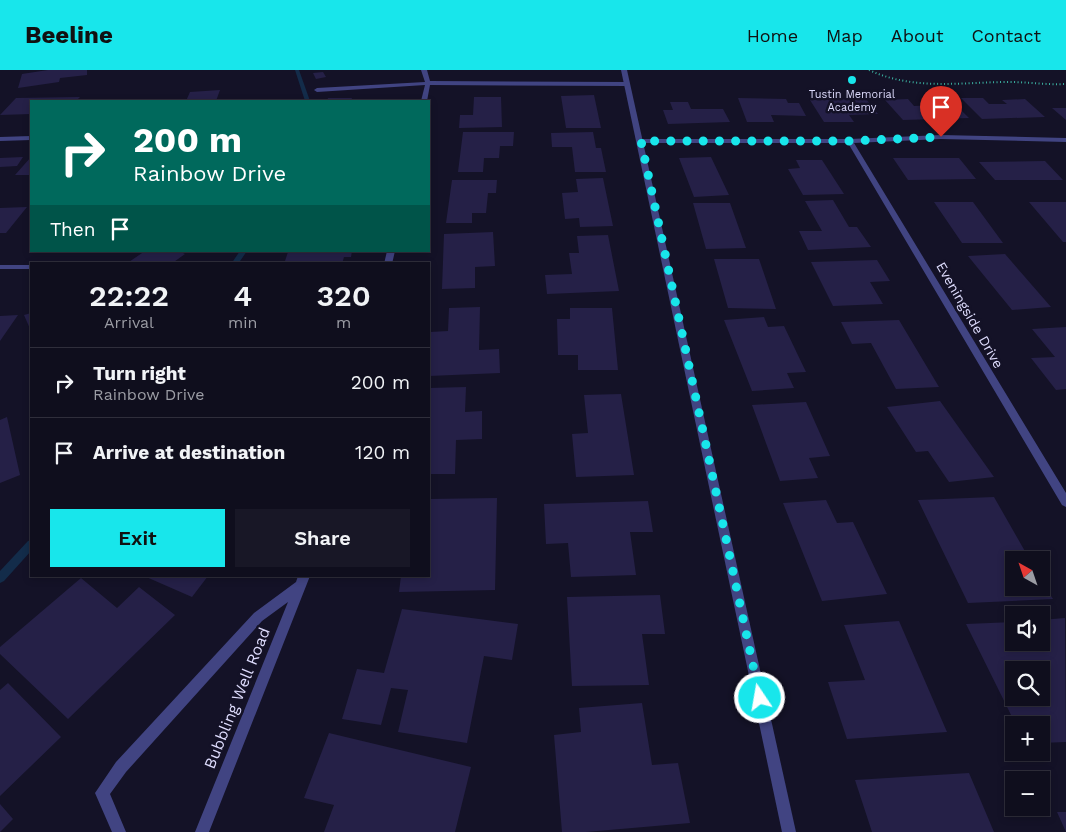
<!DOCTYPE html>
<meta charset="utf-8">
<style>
body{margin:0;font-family:"Work Sans",sans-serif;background:#181726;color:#f1f3f6;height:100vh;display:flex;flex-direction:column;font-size:19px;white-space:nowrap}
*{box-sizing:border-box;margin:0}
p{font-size:16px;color:#9b9ca4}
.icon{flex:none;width:28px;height:28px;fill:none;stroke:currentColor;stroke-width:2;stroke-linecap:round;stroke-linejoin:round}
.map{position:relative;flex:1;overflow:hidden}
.drawer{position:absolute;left:30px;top:192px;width:400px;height:315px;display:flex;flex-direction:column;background:#0f0e1d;border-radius:0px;box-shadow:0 2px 8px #0003,0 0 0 1px #2f2e3b}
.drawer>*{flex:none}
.hud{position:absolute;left:30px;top:30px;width:400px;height:152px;border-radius:0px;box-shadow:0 2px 8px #0003,0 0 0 1px #2f2e3b;background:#00695c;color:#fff;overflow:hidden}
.needle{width:32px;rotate:320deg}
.controls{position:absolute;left:1005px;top:481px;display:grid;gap:10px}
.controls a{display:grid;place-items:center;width:45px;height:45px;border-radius:0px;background:#0f0e1d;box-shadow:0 2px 8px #0003,0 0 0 1px #2f2e3b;font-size:25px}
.pin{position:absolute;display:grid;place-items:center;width:42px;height:42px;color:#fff;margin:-51px -21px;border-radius:50% 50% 50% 0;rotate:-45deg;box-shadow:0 0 5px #0007}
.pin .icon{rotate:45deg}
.me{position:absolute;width:55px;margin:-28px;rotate:348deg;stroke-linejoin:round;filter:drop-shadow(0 0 4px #0008)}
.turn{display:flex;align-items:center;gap:18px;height:105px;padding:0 20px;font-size:22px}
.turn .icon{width:65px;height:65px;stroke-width:2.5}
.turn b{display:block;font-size:35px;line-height:42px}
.then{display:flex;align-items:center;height:48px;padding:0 20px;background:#0003;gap:10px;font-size:19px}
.eta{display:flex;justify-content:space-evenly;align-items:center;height:85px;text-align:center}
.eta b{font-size:30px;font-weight:600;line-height:35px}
.action{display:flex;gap:10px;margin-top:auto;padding:10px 20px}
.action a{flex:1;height:58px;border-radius:0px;background:#18e6eb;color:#111;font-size:20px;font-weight:600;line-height:58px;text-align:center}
.action a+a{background:#181726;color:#f1f3f6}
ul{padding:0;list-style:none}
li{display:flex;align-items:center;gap:15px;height:70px;padding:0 20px;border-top:1px solid #2f2e3b}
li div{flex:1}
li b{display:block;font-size:19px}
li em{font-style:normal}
header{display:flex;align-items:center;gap:30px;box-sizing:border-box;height:70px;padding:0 25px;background:#18e6eb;color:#111}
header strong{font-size:24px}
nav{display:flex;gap:28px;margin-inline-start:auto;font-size:18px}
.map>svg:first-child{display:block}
</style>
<header>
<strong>Beeline</strong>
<nav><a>Home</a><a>Map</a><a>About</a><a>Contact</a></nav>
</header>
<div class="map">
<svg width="1066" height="762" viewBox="0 0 1066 762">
<rect width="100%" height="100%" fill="#141227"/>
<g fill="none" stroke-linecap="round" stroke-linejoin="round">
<path fill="#132c4a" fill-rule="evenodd" d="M295 0H299L310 31H305Z
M240 181H247L238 194H231Z
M31 470V481L4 511 0 513V501L28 471Z"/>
</g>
<path fill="#252047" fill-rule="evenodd" d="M48 0H87V5L60 8 59 12 18 18 22 4Z
M323 2 326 7 316 9 313 3Z
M220 20 216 31H186L190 22Z
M594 25 601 58H566L561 26Z
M80 27 76 31H31V44L0 45 16 28Z
M474 27H501L502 57 459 58 460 45H473Z
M328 28H352L351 31H327Z
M738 28 786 29 788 33H799L806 46 771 45 774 52H747Z
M961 28H983L989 34H1007L1002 30 1025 29 1045 47 982 49Z
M866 29 878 44 849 45 854 52H824L810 30Z
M908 29 914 36 955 34 969 48 903 50 885 30Z
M670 32H688L691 39H723L730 52 668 54 663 40H673Z
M1052 38H1066V50Z
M463 62H514L513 76H500L499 88H484L483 102H458Z
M593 62 596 78H601L606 102H575L572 77H552L551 63Z
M23 87 17 96 0 97V88Z
M31 87V105H15Z
M711 87 729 125 694 127 679 88Z
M893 88H959L976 109 908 110Z
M796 90H822L844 124 803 125 788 99 800 98Z
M1045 91 1063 110H995L979 92Z
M603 108 613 156 580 157 579 148 565 149 562 123 578 122 576 109Z
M452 110H497L496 123H488L486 143H472V153H446Z
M833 130 849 157H857L871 177 808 180 799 161H822L805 131Z
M934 132H973L1003 173H962Z
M1029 132H1066V172H1063Z
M693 133H730L746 178 706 179Z
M27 137 6 163H0V138Z
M493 162 495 196 475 197V218L442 219 444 164Z
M608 165 619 221 547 224 545 205 572 204 569 183H579L577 166Z
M145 181H179L185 184 171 194H126Z
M352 181 351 187H344L342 194H284L288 182Z
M1005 184 1051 237 1012 240 968 186Z
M714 189H759L776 239 728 238Z
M877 190 890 211 870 212 883 234 833 236 811 192Z
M480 237 479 280 499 279 500 303 429 306 430 262 448 261 449 238Z
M570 238H612L618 300H578V285H558L557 249H570Z
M31 243V261L24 245Z
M18 245 0 271V246Z
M764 247 768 257 784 256 806 302 787 303 794 318 752 321 724 250Z
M899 250 939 317 896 319 871 273 852 274 841 252Z
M1066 257V319L1056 320 1031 288 1055 287 1032 259Z
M466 317 465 342 482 341V369L456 370 455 404H429V318Z
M621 324 634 405 576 407 572 364 588 363 584 325Z
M940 331 994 407 949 412 928 381 916 382 887 337Z
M806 332 830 386 809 388 818 408 780 411 752 335Z
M7 347 20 405 0 413V350Z
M994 427 1030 490H1014V518H1041V510L1053 529 968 533 918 430Z
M497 428 495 520 399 522 401 506H429V429Z
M826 430 837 453 853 452 887 524 822 531 783 433Z
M648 431 653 462H630L636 505 571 507 568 473 546 474 544 434Z
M144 506H208L192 527Z
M81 508 117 538 139 517 175 545 68 649 0 584V577Z
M660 525 665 564H642L649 615 572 616 567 527Z
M402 539 518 554 512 590 484 586 467 673 398 662 408 620 391 618 381 655 342 649 357 599 384 603Z
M1065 548 1066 672 1041 673V655H1016L966 554 1014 552V572H1041V550ZM1014 600H1041V628H1014Z
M899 551 947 662 847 669 828 612 865 610 844 555Z
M8 613 61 667 0 726V620Z
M642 633 652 695 678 693 690 753 586 762H562L554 665 581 662 579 638Z
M329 663 471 697 455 762H324L334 735 304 728Z
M969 703 994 762H872L855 710Z
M0 734 13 749 0 762Z
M1057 742H1066V762Z"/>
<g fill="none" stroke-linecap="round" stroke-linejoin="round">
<path stroke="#3bb0a0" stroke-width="2" stroke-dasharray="1 2.5" stroke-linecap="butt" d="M869 0C914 21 961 12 1009 12 1028 12 1047 15 1066 14"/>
<path fill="#414482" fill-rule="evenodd" d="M421 0H427L430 11 627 12 630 14 627 16 430 15 427 31H421L425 15 317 22 314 20 317 18 425 12Z
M941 65 1066 68V72L941 69 854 73 1066 423V437L1062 435 848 73H641L638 71 641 69H850Z
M31 66V70L0 71V67Z
M387 181H395L392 194H384Z
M0 195H31V199H0Z
M298 506H310L209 762H195L288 532 262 551 126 702 110 724 126 762H112L95 723 116 692 254 543 296 512Z"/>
<path fill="#414482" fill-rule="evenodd" d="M621 0H627L796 762H782Z"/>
</g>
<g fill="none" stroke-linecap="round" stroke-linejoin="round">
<path stroke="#18e6eb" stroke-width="9" stroke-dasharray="0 16.2" d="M760 628 641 71H850L941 67"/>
</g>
<circle fill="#18e6eb" stroke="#141227" stroke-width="2" cx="852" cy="10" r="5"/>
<g text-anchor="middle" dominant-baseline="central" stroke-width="5" stroke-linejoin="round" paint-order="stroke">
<g font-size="11" fill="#dddbfc" stroke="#141227">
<text x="852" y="24">Tustin Memorial<tspan x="852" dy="13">Academy</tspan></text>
</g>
<g font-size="14" fill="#dddbfc" stroke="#141227">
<text transform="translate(970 245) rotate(60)">Eveningside Drive</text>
</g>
<g font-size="16" fill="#dddbfc" stroke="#141227">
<text transform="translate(237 628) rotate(-68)">Bubbling Well Road</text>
</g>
</g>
</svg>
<div class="controls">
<a><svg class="needle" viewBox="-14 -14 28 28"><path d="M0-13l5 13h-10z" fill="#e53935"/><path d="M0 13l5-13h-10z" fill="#9b9ca4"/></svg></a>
<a><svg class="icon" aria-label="sound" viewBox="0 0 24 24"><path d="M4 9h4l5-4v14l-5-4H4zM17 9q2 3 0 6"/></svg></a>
<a><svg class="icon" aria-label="search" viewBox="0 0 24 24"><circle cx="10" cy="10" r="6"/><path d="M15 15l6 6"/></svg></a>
<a>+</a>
<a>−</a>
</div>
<div class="pin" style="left:941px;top:67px;background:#d93025"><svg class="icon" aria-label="arrive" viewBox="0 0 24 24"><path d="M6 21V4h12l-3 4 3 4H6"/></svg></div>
<svg class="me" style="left:760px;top:628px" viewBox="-20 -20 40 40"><circle r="17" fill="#18e6eb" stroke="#fff" stroke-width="3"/><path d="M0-11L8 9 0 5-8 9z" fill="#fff"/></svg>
<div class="hud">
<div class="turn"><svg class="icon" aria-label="right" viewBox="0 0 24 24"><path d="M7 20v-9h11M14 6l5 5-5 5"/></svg><div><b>200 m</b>Rainbow Drive</div></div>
<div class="then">Then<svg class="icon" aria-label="arrive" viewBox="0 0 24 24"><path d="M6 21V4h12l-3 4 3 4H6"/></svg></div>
</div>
<section class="drawer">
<div class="eta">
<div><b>22:22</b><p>Arrival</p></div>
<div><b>4</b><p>min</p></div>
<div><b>320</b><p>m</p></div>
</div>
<ul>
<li><svg class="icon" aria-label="right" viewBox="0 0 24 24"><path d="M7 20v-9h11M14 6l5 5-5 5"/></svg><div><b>Turn right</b><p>Rainbow Drive</p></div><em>200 m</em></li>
<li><svg class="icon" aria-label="arrive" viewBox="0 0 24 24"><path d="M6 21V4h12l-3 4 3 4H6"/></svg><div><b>Arrive at destination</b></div><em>120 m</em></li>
</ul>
<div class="action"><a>Exit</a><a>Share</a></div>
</section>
</div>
